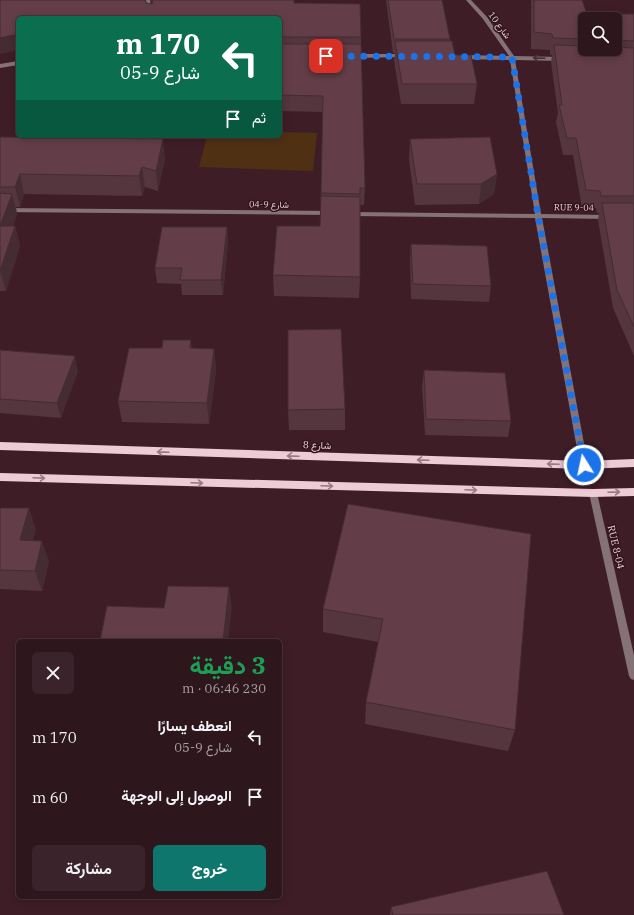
<!DOCTYPE html>
<html lang="ar">
<meta charset="utf-8">
<style>
body{margin:0;font-family:"IBM Plex Serif",Vazirmatn,serif;background:#3a232a;color:#f1f3f6;direction:rtl;height:100vh;display:flex;flex-direction:column;font-size:15px;white-space:nowrap}
*{box-sizing:border-box;margin:0}
p{font-size:13px;color:#a79fa4}
.icon{flex:none;width:22px;height:22px;fill:none;stroke:currentColor;stroke-width:2;stroke-linecap:round;stroke-linejoin:round}
.map{position:relative;flex:1;overflow:hidden;direction:ltr}
.sheet{position:absolute;left:16px;top:639px;width:266px;height:260px;display:flex;flex-direction:column;background:#2e161d;border-radius:6px;box-shadow:0 2px 10px #0003,0 0 0 1px #49353b;direction:rtl}
.sheet>*{flex:none}
.hud{position:absolute;left:16px;top:16px;width:266px;height:122px;border-radius:6px;box-shadow:0 2px 10px #0003,0 0 0 1px #49353b;direction:rtl;background:#0b6e4f;color:#fff;overflow:hidden}
.buttons{position:absolute;left:578px;top:12px;display:grid;gap:8px}
.buttons a{display:grid;place-items:center;width:44px;height:44px;border-radius:6px;background:#2e161d;box-shadow:0 2px 10px #0003,0 0 0 1px #49353b;font-size:20px}
.pin{position:absolute;display:grid;place-items:center;width:34px;height:34px;color:#fff;margin:-17px;border-radius:8px;box-shadow:0 2px 6px #0006}
.me{position:absolute;width:44px;margin:-22px;rotate:350deg;stroke-linejoin:round;filter:drop-shadow(0 0 3px #0008)}
.turn{display:flex;align-items:center;gap:14px;height:84px;padding:0 16px;font-size:18px}
.turn .icon{width:52px;height:52px;stroke-width:2.5}
.turn b{display:block;font-size:28px;line-height:34px}
.then{display:flex;align-items:center;height:38px;padding:0 16px;background:#0003;gap:8px;font-size:15px}
.round{display:grid;place-items:center;flex:none;width:42px;height:42px;border-radius:6px;background:#3a232a}
.headline{display:flex;align-items:center;justify-content:space-between;height:68px;padding:0 16px}
h1{font-size:24px;font-weight:700;line-height:30px;color:#1e9e55}
.button{display:flex;gap:8px;margin-top:auto;padding:8px 16px}
.button a{flex:1;height:46px;border-radius:6px;background:#0f766e;color:#fff;font-size:16px;font-weight:700;line-height:46px;text-align:center}
.button a+a{background:#3a232a;color:#f1f3f6}
ul{padding:0;list-style:none}
li{display:flex;align-items:center;gap:12px;height:60px;padding:0 16px}
li div{flex:1}
li b{display:block;font-size:15px}
li em{font-style:normal}
.map>svg:first-child{display:block}
</style>
<div class="map">
<svg width="634" height="915" viewBox="0 0 634 915">
<rect width="100%" height="100%" fill="#3e1d27"/>
<path fill="#4f3013" d="M280 132 317 133 313 171 199 167 207 136H280Z"/>
<g fill="none" stroke-linecap="round" stroke-linejoin="round">
<path fill="#847276" fill-rule="evenodd" d="M146 0H150L153 18H149Z
M466 0H471L487 17 514 56 561 57 564 59 561 61 515 60 541 214 609 215 612 217 609 219 542 218 588 465 584 468 580 465 535 218 351 216 348 214 351 212 535 214 510 60 461 59 458 57 461 55 509 56 483 19Z
M405 54 408 56 407 57 351 58 348 56 351 54Z
M18 61V65L0 68V64Z
M0 208 331 211 334 213 331 215 0 212Z
M593 490 596 491 597 493 634 655V680L631 679 629 676 589 493 590 491Z"/>
<path fill="#eeccd5" fill-rule="evenodd" d="M0 442 584 461 634 459V467L584 469 0 450Z
M0 473 593 489 634 488V496L593 497 0 481Z"/>
</g>
<path fill="#55353e" fill-rule="evenodd" d="M0 0H145L146 3 151 4H152L151 0H294V3L360 4 365 188 364 205H360V277L359 298 274 296 273 275 277 226H320L323 112 280 111V18H18V50L0 54Z
M386 0H442L450 41 455 55 477 84 474 104H401L394 60 395 53H393Z
M531 0H582L587 14H634V356L613 308 598 220 599 213H597L596 208H582L573 155H563L556 122 558 113 551 62 552 55H550V50L531 49ZM585 19H615V49H585Z
M0 137 165 159 158 191 145 187 142 196 24 194 20 207H16L17 214 13 226H15L20 246 6 291H0Z
M410 139 497 174 494 194 479 204 415 205 409 160Z
M227 227 228 242 223 295H182L181 284 157 283 155 268Z
M411 244 491 286 489 302 411 299 410 259Z
M192 348 214 349 216 370 209 424 122 422 118 401Z
M0 350 78 371 61 418 0 413Z
M424 370 511 421 508 437 425 435 422 386Z
M345 409V430H289L288 410Z
M348 504 515 730 508 751 365 724 366 702 378 642 323 632V609Z
M0 508 36 529 33 540 49 561 42 591 0 589Z
M391 907 564 915H390Z"/>
<path fill="#452b32" d="M18 34V50L0 54V38Z
M163 139 165 159 158 191 156 171Z
M142 167 145 187 142 196 139 176Z
M20 174 24 194 20 207 15 187Z
M497 174 494 194 479 204 481 184Z
M12 194 17 214 6 246 0 226Z
M15 226 20 246 6 291 0 271Z
M227 227 228 242 223 295 221 280Z
M191 340 194 362 190 348Z
M214 349 216 370 209 424 207 403Z
M75 356 78 371 61 418 57 403Z
M29 508 36 529 28 560 20 540Z
M42 541 49 561 42 591 35 571Z
M229 587 232 607 228 641H223Z"/>
<path fill="#633e48" stroke="#452b32" d="M0 0H145L146 3 151 4 153 3 152 0H294V3L360 4 361 37H280V18H18V34L0 38Z
M388 0H442L450 39H394Z
M534 0H582L587 14H634V41L615 40V19H585V39L553 38 552 34 534 32Z
M395 41H452L455 55H471L477 84H402Z
M280 44H361L365 188H360V194L321 193 323 96 280 95Z
M554 45 585 46V49H615V47L634 48V196H601L600 191 586 190 576 138H567L559 105H562Z
M0 137 163 139 156 171 142 167 139 176 20 174 15 187H0Z
M490 137 497 174 481 184H417L410 139Z
M0 193 12 194 0 226H15L0 271Z
M321 196 360 197V277L273 275 277 226H320Z
M602 203H634V327L617 290Z
M162 227H227L221 280H180L182 268H155Z
M411 244 487 246 491 286 413 284Z
M341 329 345 409 288 410V330Z
M163 340H191L190 348 214 349 207 403 118 401 129 348H162Z
M0 350 75 356 57 403 0 399Z
M424 370 505 373 511 421 426 419Z
M348 504 531 534 515 730 366 702 383 619 323 609Z
M0 508H29L20 540 42 541 35 571 0 570Z
M168 586 229 587 223 641H100L107 606 164 608Z
M547 871 564 915H393L391 907Z"/>
<defs><path id="oneway-shaft" d="M-6 0H5M1.5-3L5.5 0L1.5 3" fill="none" stroke-width="1.6" stroke-linecap="round" stroke-linejoin="round"/></defs>
<use stroke="#4b3038" href="#oneway-shaft" transform="translate(539 58) rotate(-178)"/>
<g stroke="#9a7982">
<use href="#oneway-shaft" transform="translate(163 452) rotate(-178)"/>
<use href="#oneway-shaft" transform="translate(293 456) rotate(-178)"/>
<use href="#oneway-shaft" transform="translate(423 460) rotate(-178)"/>
<use href="#oneway-shaft" transform="translate(553 464) rotate(-178)"/>
<use href="#oneway-shaft" transform="translate(39 478) rotate(2)"/>
<use href="#oneway-shaft" transform="translate(197 483) rotate(2)"/>
<use href="#oneway-shaft" transform="translate(327 486) rotate(2)"/>
<use href="#oneway-shaft" transform="translate(471 490) rotate(2)"/>
<use href="#oneway-shaft" transform="translate(614 492) rotate(-2)"/>
</g>
<g fill="none" stroke-linecap="round" stroke-linejoin="round">
<path stroke="#1a73e8" stroke-width="7" stroke-dasharray="0 12.6" d="M326 56 512 57 538 215 584 465"/>
</g>
<g text-anchor="middle" dominant-baseline="central" stroke-width="3" stroke-linejoin="round" paint-order="stroke">
<g font-size="9" fill="#e8d1d7" stroke="#33131d">
<text transform="translate(500 25) rotate(54)">شارع 10</text>
<text transform="translate(269 204) rotate(1)">شارع 9-04</text>
<text transform="translate(574 207) rotate(1)">RUE 9-04</text>
</g>
<g font-size="10" fill="#e8d1d7" stroke="#33131d">
<text transform="translate(317 445) rotate(2)">شارع 8</text>
<text transform="translate(616 547) rotate(77)">RUE 8-04</text>
</g>
</g>
</svg>
<div class="buttons">
<a><svg class="icon" aria-label="search" viewBox="0 0 24 24"><circle cx="10" cy="10" r="6"/><path d="M15 15l6 6"/></svg></a>
</div>
<div class="pin" style="left:326px;top:56px;background:#d93025"><svg class="icon" aria-label="arrive" viewBox="0 0 24 24"><path d="M6 21V4h12l-3 4 3 4H6"/></svg></div>
<svg class="me" style="left:584px;top:465px" viewBox="-20 -20 40 40"><circle r="17" fill="#1a73e8" stroke="#fff" stroke-width="3"/><path d="M0-11L8 9 0 5-8 9z" fill="#fff"/></svg>
<div class="hud">
<div class="turn"><svg class="icon" aria-label="left" viewBox="0 0 24 24"><path d="M17 20v-9H6M10 6l-5 5 5 5"/></svg><div><b>170 m</b>شارع 9-05</div></div>
<div class="then">ثم<svg class="icon" aria-label="arrive" viewBox="0 0 24 24"><path d="M6 21V4h12l-3 4 3 4H6"/></svg></div>
</div>
<section class="sheet">
<div class="headline"><div><h1>3 دقيقة</h1><p>230 m · 06:46</p></div><a class="round"><svg class="icon" aria-label="close" viewBox="0 0 24 24"><path d="M6 6l12 12M18 6L6 18"/></svg></a></div>
<ul>
<li><svg class="icon" aria-label="left" viewBox="0 0 24 24"><path d="M17 20v-9H6M10 6l-5 5 5 5"/></svg><div><b>انعطف يسارًا</b><p>شارع 9-05</p></div><em>170 m</em></li>
<li><svg class="icon" aria-label="arrive" viewBox="0 0 24 24"><path d="M6 21V4h12l-3 4 3 4H6"/></svg><div><b>الوصول إلى الوجهة</b></div><em>60 m</em></li>
</ul>
<div class="button"><a>خروج</a><a>مشاركة</a></div>
</section>
</div>
